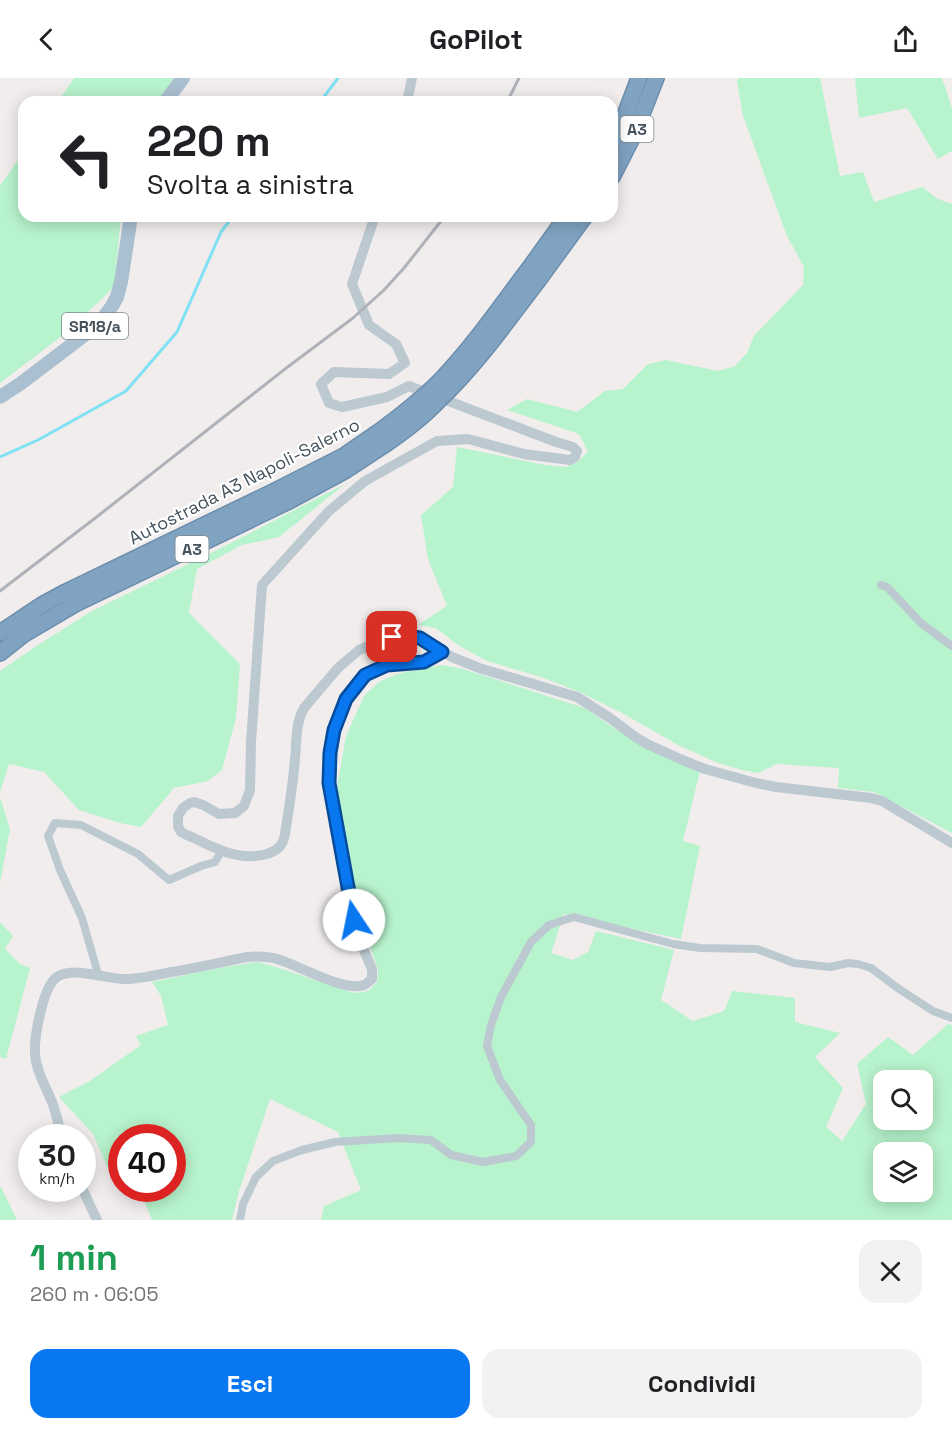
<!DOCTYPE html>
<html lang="it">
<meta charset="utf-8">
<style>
body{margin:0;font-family:"Space Grotesk",sans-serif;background:#f2f2f2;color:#202124;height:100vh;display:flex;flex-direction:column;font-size:22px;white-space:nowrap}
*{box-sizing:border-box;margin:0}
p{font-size:20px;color:#757577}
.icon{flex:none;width:33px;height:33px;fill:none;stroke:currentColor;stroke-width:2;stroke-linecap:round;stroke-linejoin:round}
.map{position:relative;height:1142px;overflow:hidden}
.drawer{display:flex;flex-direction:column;background:#fff;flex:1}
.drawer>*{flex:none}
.top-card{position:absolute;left:18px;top:18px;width:600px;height:126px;border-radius:18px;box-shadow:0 3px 15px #0003;background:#fff;color:#202124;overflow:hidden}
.tools{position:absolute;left:873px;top:992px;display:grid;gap:12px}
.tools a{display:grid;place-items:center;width:60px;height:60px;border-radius:12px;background:#fff;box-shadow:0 3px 15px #0003;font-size:30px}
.speed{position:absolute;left:18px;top:1046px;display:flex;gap:12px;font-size:30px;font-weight:700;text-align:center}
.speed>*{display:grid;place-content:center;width:78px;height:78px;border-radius:50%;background:#fff;box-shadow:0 3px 15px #0003;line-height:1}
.speed small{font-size:15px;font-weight:400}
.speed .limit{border:9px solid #d22;background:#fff;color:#111}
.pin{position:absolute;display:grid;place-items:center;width:51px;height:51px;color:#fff;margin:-26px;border-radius:12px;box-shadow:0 3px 9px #0006}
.me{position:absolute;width:66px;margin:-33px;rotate:349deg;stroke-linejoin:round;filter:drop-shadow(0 0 4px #0008)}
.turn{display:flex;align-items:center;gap:21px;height:126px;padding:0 30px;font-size:27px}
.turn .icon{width:78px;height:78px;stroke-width:2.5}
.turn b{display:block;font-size:42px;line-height:51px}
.round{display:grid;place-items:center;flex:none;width:63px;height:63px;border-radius:18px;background:#f2f2f2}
.headline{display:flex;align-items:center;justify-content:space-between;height:102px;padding:0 30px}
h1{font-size:36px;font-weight:700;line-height:45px;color:#1e9e55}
.button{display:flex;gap:12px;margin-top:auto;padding:12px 30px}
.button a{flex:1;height:69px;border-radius:18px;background:#0877f0;color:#fff;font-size:24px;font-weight:700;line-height:69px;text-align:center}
.button a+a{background:#f2f2f2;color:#202124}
header{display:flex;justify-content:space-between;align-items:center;height:78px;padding:0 30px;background:#fff;font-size:27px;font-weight:700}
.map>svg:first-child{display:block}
</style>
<header><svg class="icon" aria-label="back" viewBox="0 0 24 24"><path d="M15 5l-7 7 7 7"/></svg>GoPilot<svg class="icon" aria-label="share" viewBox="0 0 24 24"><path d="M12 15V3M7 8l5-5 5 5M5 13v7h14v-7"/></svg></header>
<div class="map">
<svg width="952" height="1142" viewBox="0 0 952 1142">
<rect width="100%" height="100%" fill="#f1eded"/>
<path fill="#b7f3cc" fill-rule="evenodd" d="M74 0H174L157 24H58Z
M739 0H820L840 98 863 94 874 124 922 109 938 121 952 126V755L874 714 838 710 839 690 777 686 758 695 742 692 718 685 678 667 622 635 579 614 544 600 487 583 458 567 436 550 418 547 447 528 428 481 421 437 453 409 457 369 545 387 566 389 580 382 588 373 579 356 507 332 527 321 577 334 605 313 623 311 648 286 666 282 718 293 735 288 747 275 754 258 803 207 804 189 787 158 743 38 737 3Z
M855 0H942L952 30V73L938 81 907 30 859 40Z
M24 73V138H121L114 209 67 254 0 305V108Z
M345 406 279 459 242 467 197 491 189 535 240 586 236 640 222 692 208 703 174 710 141 749 120 745 79 732 44 694 9 686 0 714V593L35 569 90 534 219 471Z
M442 587 463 591 585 630 618 653 700 693 683 763 700 768 681 861 564 836 551 875 573 882 588 874 596 853 674 872 661 922 693 943 724 933 732 913 795 920V944L840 955 815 979 843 1010 826 1049 842 1063 866 1026 857 986 888 959 913 977 948 946 952 947V1142H321L324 1128 361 1112 338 1054 270 1021 239 1113 232 1142H152L139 1110H172V1059H122L121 1089 108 1091 93 1056 59 1019 90 1003 141 967 136 958 168 947 161 918 152 904 220 890 258 884 276 889 354 915 368 913 377 904 378 892 365 853 346 777 337 709 346 658 364 618 379 604 397 596ZM884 1002H922V1041H884ZM884 1074H922V1113H884Z
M0 719 10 751 0 805Z
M0 844 13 858 5 871 20 886 30 890 6 981 0 979Z
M0 1109H1L17 1142H0Z"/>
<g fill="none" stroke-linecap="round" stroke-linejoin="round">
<path stroke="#80e1f4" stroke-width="3" d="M320 24 338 0
M0 379 38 362 126 313 177 254 221 154 233 138"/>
<g stroke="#6b8ead" stroke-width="18">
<path id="motorway" d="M612 65 627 32 639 0
M612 99 634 56 656 0
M529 191 567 138
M539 201 585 138
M0 555 42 527 66 514 273 414 344 378 376 356
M0 575 24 556 75 526 287 424 346 392 384 367"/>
</g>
<path stroke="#bcc9d1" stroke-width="8" d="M881 507 887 509 922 546 952 568
M98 896 82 840 60 792 48 758 55 745 81 747 138 776 169 802 201 788 215 784 221 774
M240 1142 243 1126 256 1099 273 1083 302 1072 335 1064 398 1060 431 1062 451 1077 483 1084 516 1078 531 1064V1047L500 1002 487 968 491 947 501 919 531 864 549 847 574 839 673 866 700 870 757 871 794 885 830 889 848 885 858 886 871 890 899 911 933 933 952 940"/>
<path stroke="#bcc9d1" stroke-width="10" d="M407 24 412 0
M375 138 352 206 369 247 396 266 405 285 389 296 334 294 321 306 329 325 342 329 387 319 409 308 556 364 573 369 577 373 575 379 570 382 524 376 468 361 437 363 365 403 329 433 262 507 251 664 250 712 244 728 235 735 219 736 203 727 194 724 190 725 183 730 178 738V748L181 754C186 757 192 759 198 762 220 773 242 783 267 776 278 772 283 768 285 756 289 731 293 706 295 681 297 663 295 646 304 630L338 590 359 572 391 559 413 558 426 562 435 570 452 579 479 590 577 619 610 640 634 658 647 666 680 681 705 691 756 705 776 709 871 720 882 723 952 765
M62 1059C59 1047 56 1035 52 1024 46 1009 36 993 35 976 34 959 43 908 57 899 74 888 106 901 125 901 140 901 156 897 171 894 196 890 222 884 247 879 259 878 269 878 280 882 300 888 344 914 364 907 368 905 369 903 372 901V891L355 852 329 705 330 675 334 652 346 621 365 597 387 587 424 584 442 574
M82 1110 97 1142"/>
<path stroke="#aabfd0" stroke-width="14" d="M165 24 183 0
M0 319 20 306 99 246 112 228 117 219 121 204 131 138"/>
<use href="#motorway" stroke="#80a3c2" stroke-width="15"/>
<path stroke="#afb3b9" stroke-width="3" d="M507 24 519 0
M0 513 94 441 285 291 353 240 384 212 404 190 445 138"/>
<g stroke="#6b8ead" stroke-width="18" stroke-linecap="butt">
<path id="motorway-bridge" d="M376 356C398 340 420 323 440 303 473 269 500 229 529 191
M384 367C403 354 422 340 438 323 476 287 507 243 539 201"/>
</g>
<use href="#motorway-bridge" stroke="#80a3c2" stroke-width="15"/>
</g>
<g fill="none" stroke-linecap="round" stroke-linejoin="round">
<g stroke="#054d9c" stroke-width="15">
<path id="route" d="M354 842 329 705 330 675 334 652 346 621 365 597 387 587 424 584 442 574 420 560 405 558 392 559"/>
</g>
<use href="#route" stroke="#0877f0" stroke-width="10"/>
</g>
<g text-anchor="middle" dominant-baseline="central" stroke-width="4.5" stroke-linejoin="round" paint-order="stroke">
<g fill="#fff" stroke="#7c868e" stroke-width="1.5">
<rect x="620.5" y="38" width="33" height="26" rx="4.5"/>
<rect x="62" y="235" width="66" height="26" rx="4.5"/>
<rect x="175.5" y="458" width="33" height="26" rx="4.5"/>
</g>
<g font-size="16" font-weight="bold" fill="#44525d">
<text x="637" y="51">A3</text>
<text x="95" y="248">SR18/a</text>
<text x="192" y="471">A3</text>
</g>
<g font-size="18" fill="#44525d" stroke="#fff">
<text transform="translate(244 403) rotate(-27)">Autostrada A3 Napoli-Salerno</text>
</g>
</g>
</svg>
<div class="tools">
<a><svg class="icon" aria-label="search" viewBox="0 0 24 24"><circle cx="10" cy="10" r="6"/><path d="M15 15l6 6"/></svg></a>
<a><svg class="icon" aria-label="layers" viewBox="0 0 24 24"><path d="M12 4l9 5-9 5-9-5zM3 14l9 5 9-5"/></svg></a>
</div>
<div class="speed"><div>30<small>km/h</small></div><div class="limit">40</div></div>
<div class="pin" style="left:392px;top:559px;background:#d93025"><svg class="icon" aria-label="arrive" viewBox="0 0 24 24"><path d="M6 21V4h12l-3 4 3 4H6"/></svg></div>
<svg class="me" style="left:354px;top:842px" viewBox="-20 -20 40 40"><circle r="19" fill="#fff"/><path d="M0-13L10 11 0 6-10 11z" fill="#0877f0"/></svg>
<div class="top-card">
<div class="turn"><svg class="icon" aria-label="left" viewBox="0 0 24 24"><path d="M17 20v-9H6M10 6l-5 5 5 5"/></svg><div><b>220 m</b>Svolta a sinistra</div></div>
</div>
</div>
<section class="drawer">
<div class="headline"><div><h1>1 min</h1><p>260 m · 06:05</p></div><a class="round"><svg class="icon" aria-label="close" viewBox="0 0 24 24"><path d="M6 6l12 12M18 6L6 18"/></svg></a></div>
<div class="button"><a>Esci</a><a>Condividi</a></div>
</section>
